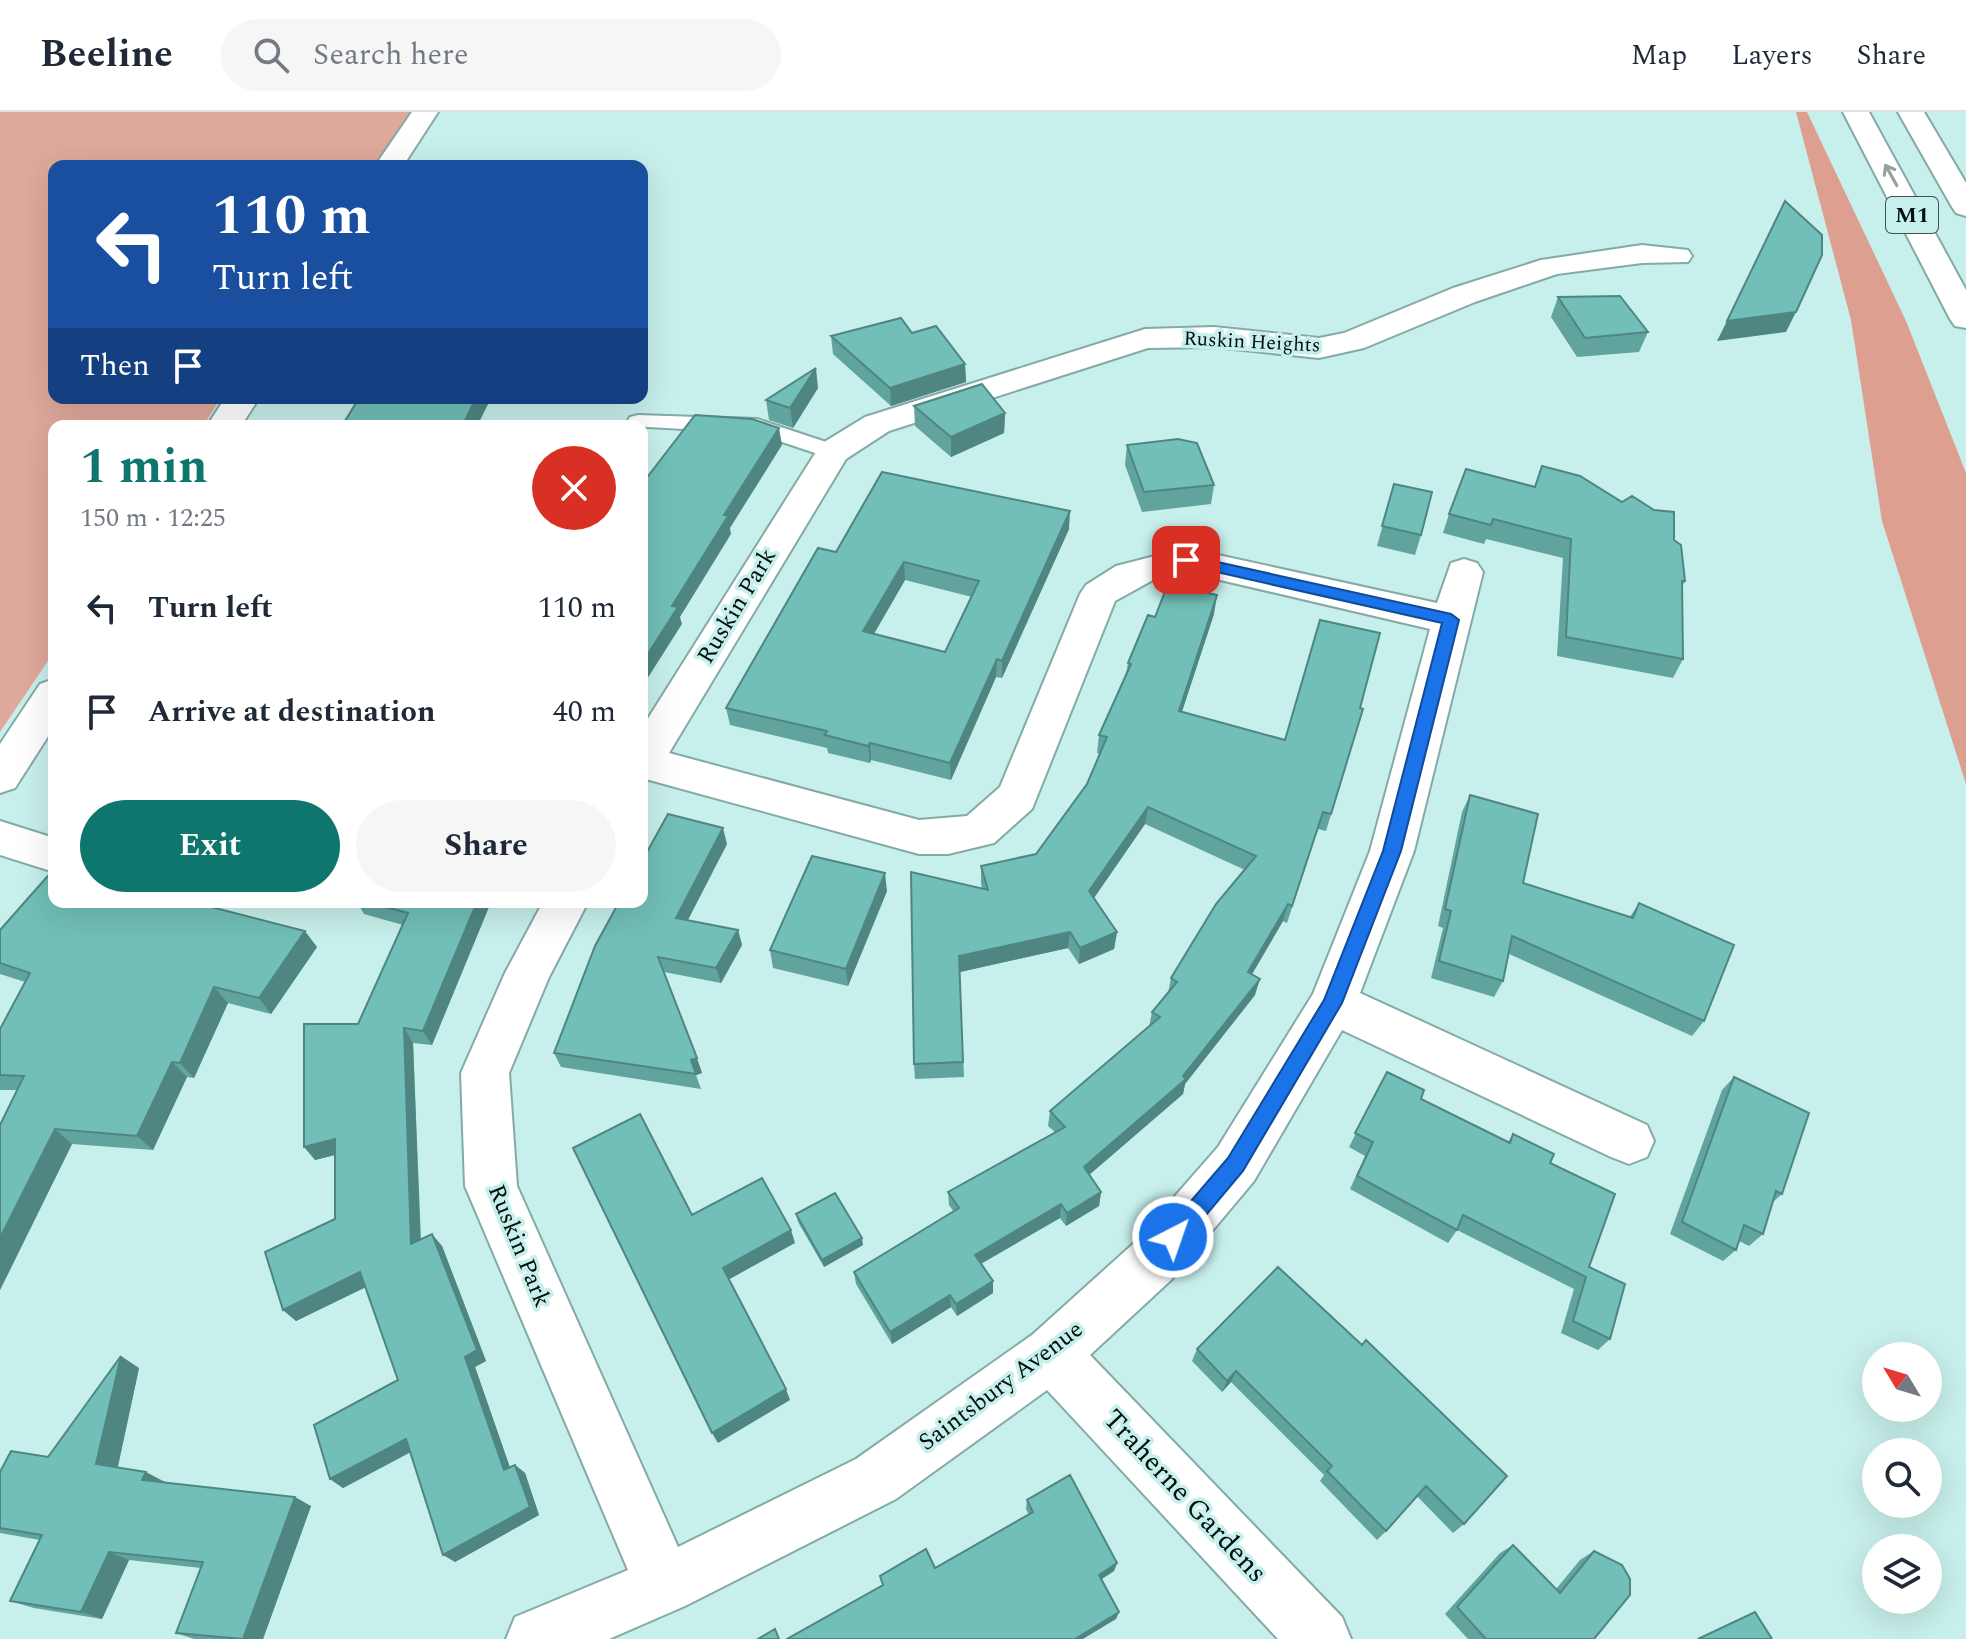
<!DOCTYPE html>
<meta charset="utf-8">
<style>
body{margin:0;font-family:Spectral,serif;background:#f6f6f7;color:#1f2937;height:100vh;display:flex;flex-direction:column;font-size:30px;white-space:nowrap}
*{box-sizing:border-box;margin:0}
p{font-size:26px;color:#747a83}
.icon{flex:none;width:44px;height:44px;fill:none;stroke:currentColor;stroke-width:2;stroke-linecap:round;stroke-linejoin:round}
.map{position:relative;flex:1;overflow:hidden}
.panel{position:absolute;left:48px;top:308px;width:600px;height:488px;display:flex;flex-direction:column;background:#fff;border-radius:16px;box-shadow:0 8px 32px #0002}
.panel>*{flex:none}
.hud{position:absolute;left:48px;top:48px;width:600px;height:244px;border-radius:16px;box-shadow:0 8px 32px #0002;background:#1a4fa0;color:#fff;overflow:hidden}
.needle{width:52px;rotate:308deg}
.buttons{position:absolute;left:1862px;top:1230px;display:grid;gap:16px}
.buttons a{display:grid;place-items:center;width:80px;height:80px;border-radius:50%;background:#fff;box-shadow:0 8px 32px #0002;font-size:40px}
.pin{position:absolute;display:grid;place-items:center;width:68px;height:68px;color:#fff;margin:-34px;border-radius:16px;box-shadow:0 4px 12px #0006}
.me{position:absolute;width:88px;margin:-44px;rotate:41deg;stroke-linejoin:round;filter:drop-shadow(0 0 6px #0008)}
.turn{display:flex;align-items:center;gap:28px;height:168px;padding:0 32px;font-size:36px}
.turn .icon{width:104px;height:104px;stroke-width:2.5}
.turn b{display:block;font-size:56px;line-height:68px}
.then{display:flex;align-items:center;height:76px;padding:0 32px;background:#0003;gap:16px;font-size:30px}
.round{display:grid;place-items:center;flex:none;width:84px;height:84px;border-radius:42px;background:#f6f6f7}
.head{display:flex;align-items:center;justify-content:space-between;height:136px;padding:0 32px}
h1{font-size:48px;font-weight:700;line-height:60px;color:#0f766e}
.cta{display:flex;gap:16px;margin-top:auto;padding:16px 32px}
.cta a{flex:1;height:92px;border-radius:48px;background:#0f766e;color:#fff;font-size:32px;font-weight:700;line-height:92px;text-align:center}
.cta a+a{background:#f6f6f7;color:#1f2937}
ul{padding:0;list-style:none}
li{display:flex;align-items:center;gap:24px;height:104px;padding:0 32px}
li div{flex:1}
li b{display:block;font-size:30px}
li em{font-style:normal}
header{display:flex;align-items:center;gap:48px;box-sizing:border-box;height:112px;padding:0 40px;background:#fff;border-bottom:2px solid #e0e1e3}
header strong{font-size:38px}
nav{display:flex;gap:44px;margin-inline-start:auto;font-size:28px}
.search{width:560px;height:72px;background:#f6f6f7;display:flex;align-items:center;gap:20px;box-sizing:border-box;padding:0 28px;border-radius:44px;color:#747a83;font-size:30px}
.map>svg:first-child{display:block}
</style>
<header>
<strong>Beeline</strong>
<div class="search"><svg class="icon" aria-label="search" viewBox="0 0 24 24"><circle cx="10" cy="10" r="6"/><path d="M15 15l6 6"/></svg>Search here</div>
<nav><a>Map</a><a>Layers</a><a>Share</a></nav>
</header>
<div class="map">
<svg width="1966" height="1527" viewBox="0 0 1966 1527">
<rect width="100%" height="100%" fill="#c7efeb"/>
<path fill="#dfa99b" d="M0 0H410L374 54H54V286H221L203 314H54V540L0 620Z"/>
<path fill="#dd9f8f" d="M1796 0H1807L1906 209 1966 361V672L1882 409 1851 208Z"/>
<g fill="none" stroke-linecap="round" stroke-linejoin="round">
<g stroke="#84aaa6" stroke-width="4">
<path id="lane" d="M638 303 757 307 841 335 844 340 833 347 755 321 630 314 627 310 630 305Z"/>
</g>
<g stroke="#84aaa6" stroke-width="4">
<path id="street" d="M1642 133 1688 138 1692 144 1688 150 1642 151 1557 162 1475 190 1364 236 1319 246 1214 235 1148 236 889 319 846 347 669 641 919 708 967 704 1000 675 1080 482 1086 473 1116 454 1186 436 1437 491 1451 451 1464 447 1477 451 1483 460 1414 739 1360 881 1647 1013 1654 1029 1647 1045 1629 1052 1611 1045 1342 918 1254 1069 1171 1168 1090 1243 1342 1505 1351 1527H1278L1047 1278 896 1387 685 1494 609 1527H506L515 1505 628 1458 465 1074 461 961 505 861 543 790H588L549 865 509 961 517 1074 678 1435 856 1347 1032 1223 1133 1132 1218 1035 1313 882 1370 739 1430 517 1186 460 1153 468 1115 489 1032 697 994 731 948 742H919L642 666V616L821 332 865 305 1145 217 1214 215 1319 226 1344 221 1453 176 1541 148Z
M0 709 54 726V760L0 743Z"/>
</g>
<g stroke="#84aaa6" stroke-width="4">
<path id="secondary" d="M412 0H438L403 54H375Z
M225 286H259L241 314H207Z
M54 567V615L15 676 0 681V632L40 572Z"/>
</g>
<g stroke="#84aaa6" stroke-width="4">
<path id="highway" d="M1843 0H1869L1966 178V216L1955 214 1950 207Z
M1898 0H1924L1966 71V104L1956 101 1952 95Z"/>
</g>
<use href="#lane" fill="#fff" fill-rule="evenodd"/>
<use href="#street" fill="#fff" fill-rule="evenodd"/>
<use href="#secondary" fill="#fff" fill-rule="evenodd"/>
<use href="#highway" fill="#fff" fill-rule="evenodd"/>
</g>
<path fill="#61a49e" fill-rule="evenodd" d="M1558 185 1648 220 1639 240 1577 245 1551 205Z
M831 224 965 252 966 270 891 294 833 242Z
M818 276 793 316 769 308 766 288Z
M491 286 477 314H342Z
M914 294 1005 301 1004 321 951 345 915 314Z
M1127 333 1214 373 1211 392 1142 400 1125 353Z
M1542 354 1674 428 1685 469 1682 475 1683 547 1673 566 1557 544 1563 446 1486 427 1484 432 1443 421 1449 402 1534 375Z
M1394 372 1421 423 1415 443 1377 434Z
M1069 417 1002 566 996 565 951 668 871 648 870 651 828 641 827 636 730 613 726 596 836 440ZM905 468 972 485 945 540 874 522Z
M1214 502 1182 600 1285 628 1360 596 1363 597 1326 719 1318 717 1287 811 1283 809 1252 862 1255 883 1185 972 1183 982 1089 1063 1101 1080 1099 1094 1066 1114 1060 1106 981 1152 993 1181 957 1204 951 1195 892 1232 856 1172 854 1160 954 1100 949 1093 948 1080 1055 1020 1048 1014 1050 999 1149 915 1152 900 1168 881 1171 866 1245 758 1145 712 1094 786 1117 820 1114 837 1079 852 1068 836 960 860 964 965 915 967 914 952 982 777 981 771V754L1036 742 1087 672 1100 642 1097 641 1099 623 1126 562 1128 551 1155 505Z
M1470 683 1523 771 1630 805 1639 791 1704 909 1692 924 1509 842 1503 869 1494 885 1431 866 1443 816 1438 814 1462 700Z
M727 732 688 808 738 818 742 833 721 871 664 860 702 961 696 963 701 977 561 955 554 941Z
M887 779 848 874 773 856 770 838Z
M357 790H491L432 933 413 931 421 1128 442 1134 486 1249 475 1255 510 1356 515 1353 525 1361 539 1403 455 1450 411 1340 343 1376 330 1367 398 1268 366 1175 296 1209 283 1198 335 1107V1043L315 1048 358 912 403 813 364 802Z
M0 818 317 835 271 902 228 891 194 966 187 965 153 1038 72 1032 0 1178V1013L17 978H0V917L25 870 0 862Z
M1387 960 1421 987 1508 1030 1513 1022 1550 1051 1589 1155 1610 1227 1598 1238 1561 1221 1574 1177 1457 1118 1448 1131 1350 1077 1365 1044 1349 1035Z
M1734 965 1782 1082 1773 1090 1763 1122 1749 1134 1739 1129 1736 1138 1723 1149 1670 1122 1722 978Z
M796 1102 863 1133 824 1155 798 1110Z
M1278 1155 1464 1412 1453 1421 1417 1384 1386 1419 1377 1428 1320 1369 1324 1363 1231 1270 1222 1280 1192 1249 1197 1237Z
M139 1256 118 1355 165 1370V1371L311 1394 263 1527H194L176 1521 201 1456 129 1448 102 1507 34 1496 10 1489 40 1428 0 1421V1360L48 1345Z
M1027 1388 1117 1451 1114 1459 1102 1467 1116 1507 935 1456 1029 1403 1026 1397Z
M1513 1433 1556 1477 1580 1448 1594 1439V1527H1468L1445 1502 1500 1441Z"/>
<path fill="#4f8681" d="M1796 200 1786 220 1717 229 1727 209Z
M965 252 966 270 891 294 890 276Z
M816 256 818 276 793 316 790 296Z
M476 286H491L477 314H463Z
M1005 301 1004 321 951 345V325Z
M779 316 782 333 730 416 731 422 680 505 682 512 642 575V551L672 494 724 403Z
M1070 399 1069 417 1002 566V549Z
M904 450 905 468 865 537 863 519Z
M1217 483 1214 502 1176 617 1179 599Z
M997 547 996 565 951 668 950 651Z
M870 631 871 648 870 651 868 634Z
M1148 695 1145 712 1087 796 1089 779Z
M723 716 727 732 681 821 676 806Z
M885 761 887 779 848 874 846 857Z
M477 790H491L432 933 423 919Z
M1288 792 1283 809 1244 876 1248 860Z
M738 818 742 833 721 871 716 856Z
M305 819 317 835 271 902 259 886Z
M1070 820 1068 836 960 860 959 844Z
M1117 820 1114 837 1079 852 1080 836Z
M1260 867 1255 883 1185 972 1183 982 1082 1069 1084 1055 1183 964Z
M214 875 228 891 194 966 180 951Z
M404 916 413 931 421 1144 411 1132Z
M697 946 702 961 696 963 691 948Z
M172 950 187 965 153 1038 137 1024Z
M55 1017 72 1032 0 1178V1126Z
M335 1027 346 1040 315 1048 304 1035Z
M1101 1080 1099 1094 1066 1114 1067 1101Z
M1061 1092 1060 1106 975 1155V1143Z
M791 1118 795 1131 728 1168 723 1156Z
M432 1122 442 1134 486 1249 475 1255 514 1367 504 1358 465 1245Z
M862 1126 863 1133 824 1155 822 1148Z
M360 1160 372 1172 296 1209 283 1198Z
M993 1169V1181L957 1204 956 1192Z
M950 1183 951 1195 892 1232 890 1220Z
M121 1244 139 1256 116 1362 96 1352Z
M1236 1259 1231 1270 1222 1280 1227 1269Z
M786 1277 790 1288 718 1331 712 1321Z
M406 1327 418 1336 343 1376 330 1367Z
M515 1353 525 1361 539 1403 455 1450 443 1443Z
M146 1360 165 1370 161 1378 142 1368Z
M295 1385 311 1394 263 1527H243Z
M109 1440 129 1448 102 1507 81 1500Z
M1117 1451 1114 1459 1097 1470 1099 1463Z
M1119 1500 1116 1507 1083 1527H1075Z"/>
<path fill="#71bfb8" stroke="#4f8681" stroke-width="2" fill-rule="evenodd" d="M1785 89 1822 123V143L1796 200 1727 209Z
M1620 184 1648 220 1585 226 1558 185Z
M901 206 912 221 936 214 965 252 890 276 831 224Z
M816 256 790 296 766 288Z
M982 272 1005 301 951 325 914 294Z
M359 286H476L463 313 433 312 432 314H342Z
M695 303 752 307 779 316 724 403 728 404 672 494 678 495 642 551V372Z
M1178 327 1197 331 1214 373 1144 380 1127 333Z
M1542 354 1580 364 1622 390 1632 384 1654 398 1674 400V428L1681 433 1685 469H1682L1683 547 1566 525 1571 427 1493 407 1491 413 1449 402 1466 357 1535 375Z
M882 360 1070 399 1002 549 997 547 950 651 870 631 868 634 825 623 827 619 726 596 818 436 836 440ZM904 450 979 469 945 540 863 519Z
M1394 372 1432 380 1421 423 1382 414Z
M1168 472 1217 483 1179 599 1285 628 1320 508 1380 521 1360 596 1363 597 1331 702 1323 700 1292 794 1288 792 1248 860 1260 867 1183 964 1186 967 1084 1055 1101 1080 1067 1101 1061 1092 975 1143 993 1169 956 1192 950 1183 890 1220 854 1160 959 1096 948 1080 1065 1015 1050 999 1160 905 1152 900 1177 870 1171 866 1216 792 1256 744 1148 695 1089 779 1117 820 1080 836 1070 820 959 844 963 950 914 952 911 760 988 778 981 754 1036 742 1087 672 1107 625 1099 623 1131 552 1128 551 1148 503 1155 505Z
M1470 683 1538 702 1523 771 1633 806 1639 791 1734 833 1704 909 1512 824 1503 869 1439 849 1451 799 1445 797Z
M668 702 723 716 676 806 738 818 716 856 658 845 697 946 691 948 696 962 554 941 595 834 619 790H642V749Z
M812 744 885 761 846 857 770 838Z
M54 757V790H192L305 819 259 886 214 875 180 951 172 950 137 1024 55 1017 0 1126V1013L24 964 0 963V917L30 861 0 851V818Z
M367 790H477L423 919 404 916 411 1132 432 1122 477 1238 465 1245 504 1358 515 1353 530 1395 443 1443 406 1327 330 1367 314 1313 398 1268 360 1160 283 1198 265 1140 335 1107V1027L304 1035V912H358L408 801Z
M1387 960 1424 978 1421 987 1510 1031 1513 1022 1554 1042 1550 1051 1615 1082 1589 1155 1625 1172 1610 1227 1573 1209 1586 1165 1463 1103 1457 1118 1357 1064 1373 1030 1355 1021Z
M1734 965 1809 1001 1782 1082 1776 1079 1763 1122 1744 1113 1736 1138 1682 1110Z
M640 1002 692 1103 762 1066 791 1118 723 1156 786 1277 712 1321 573 1036Z
M835 1081 862 1126 822 1148 796 1102Z
M1278 1155 1362 1233 1366 1228 1507 1364 1464 1412 1426 1374 1386 1419 1327 1359 1332 1354 1236 1259 1227 1269 1197 1237Z
M121 1244 96 1352 146 1360 142 1368 295 1385 243 1527 176 1521 203 1450 109 1440 81 1500 10 1489 42 1423 0 1416V1360L11 1339 48 1345Z
M1070 1363 1117 1451 1099 1463 1119 1500 1075 1527H787L883 1473 880 1464 926 1437 935 1456 1033 1400 1027 1388Z
M1513 1433 1560 1481 1594 1439 1622 1453 1630 1467V1483L1594 1527H1486L1457 1495Z
M1755 1500 1772 1527H1698Z
M775 1517 779 1527H758Z"/>
<defs><path id="oneway-shaft" d="M-6 0H5M1.5-3L5.5 0L1.5 3" fill="none" stroke-width="1.6" stroke-linecap="round" stroke-linejoin="round" transform="scale(2)"/></defs>
<use stroke="#9a9f9f" href="#oneway-shaft" transform="translate(1891 63) rotate(-119)"/>
<path fill="#1a73e8" stroke="#114b97" stroke-width="2" d="M1186 443 1451 502 1459 508 1401 739 1342 891 1243 1059 1181 1133 1173 1136 1166 1133 1163 1125 1166 1118 1228 1046 1324 888 1383 739 1442 511 1181 452V445Z"/>
<g text-anchor="middle" dominant-baseline="central" stroke-width="7" stroke-linejoin="round" paint-order="stroke">
<g font-size="20" fill="#030f0e" stroke="#c7efeb">
<text transform="translate(1252 230) rotate(3)">Ruskin Heights</text>
</g>
<rect fill="#c7efeb" stroke="#3e5250" stroke-width="2" x="1886" y="85" width="52" height="36" rx="6"/>
<g font-size="22" font-weight="bold" fill="#030f0e">
<text x="1912" y="103">M1</text>
</g>
<g font-size="24" fill="#030f0e" stroke="#c7efeb">
<text transform="translate(737 494) rotate(-59)">Ruskin Park</text>
<text transform="translate(519 1134) rotate(68)">Ruskin Park</text>
<text transform="translate(1001 1274) rotate(-37)">Saintsbury Avenue</text>
</g>
<g font-size="28" fill="#030f0e" stroke="#c7efeb">
<text transform="translate(1185 1384) rotate(47)">Traherne Gardens</text>
</g>
</g>
</svg>
<div class="buttons">
<a><svg class="needle" viewBox="-14 -14 28 28"><path d="M0-13l5 13h-10z" fill="#e53935"/><path d="M0 13l5-13h-10z" fill="#747a83"/></svg></a>
<a><svg class="icon" aria-label="search" viewBox="0 0 24 24"><circle cx="10" cy="10" r="6"/><path d="M15 15l6 6"/></svg></a>
<a><svg class="icon" aria-label="layers" viewBox="0 0 24 24"><path d="M12 4l9 5-9 5-9-5zM3 14l9 5 9-5"/></svg></a>
</div>
<div class="pin" style="left:1186px;top:448px;background:#d93025"><svg class="icon" aria-label="arrive" viewBox="0 0 24 24"><path d="M6 21V4h12l-3 4 3 4H6"/></svg></div>
<svg class="me" style="left:1173px;top:1125px" viewBox="-20 -20 40 40"><circle r="17" fill="#1a73e8" stroke="#fff" stroke-width="3"/><path d="M0-11L8 9 0 5-8 9z" fill="#fff"/></svg>
<div class="hud">
<div class="turn"><svg class="icon" aria-label="left" viewBox="0 0 24 24"><path d="M17 20v-9H6M10 6l-5 5 5 5"/></svg><div><b>110 m</b>Turn left</div></div>
<div class="then">Then<svg class="icon" aria-label="arrive" viewBox="0 0 24 24"><path d="M6 21V4h12l-3 4 3 4H6"/></svg></div>
</div>
<section class="panel">
<div class="head"><div><h1>1 min</h1><p>150 m · 12:25</p></div><a class="round" style="background:#d93025;color:#fff"><svg class="icon" aria-label="close" viewBox="0 0 24 24"><path d="M6 6l12 12M18 6L6 18"/></svg></a></div>
<ul>
<li><svg class="icon" aria-label="left" viewBox="0 0 24 24"><path d="M17 20v-9H6M10 6l-5 5 5 5"/></svg><div><b>Turn left</b></div><em>110 m</em></li>
<li><svg class="icon" aria-label="arrive" viewBox="0 0 24 24"><path d="M6 21V4h12l-3 4 3 4H6"/></svg><div><b>Arrive at destination</b></div><em>40 m</em></li>
</ul>
<div class="cta"><a>Exit</a><a>Share</a></div>
</section>
</div>
